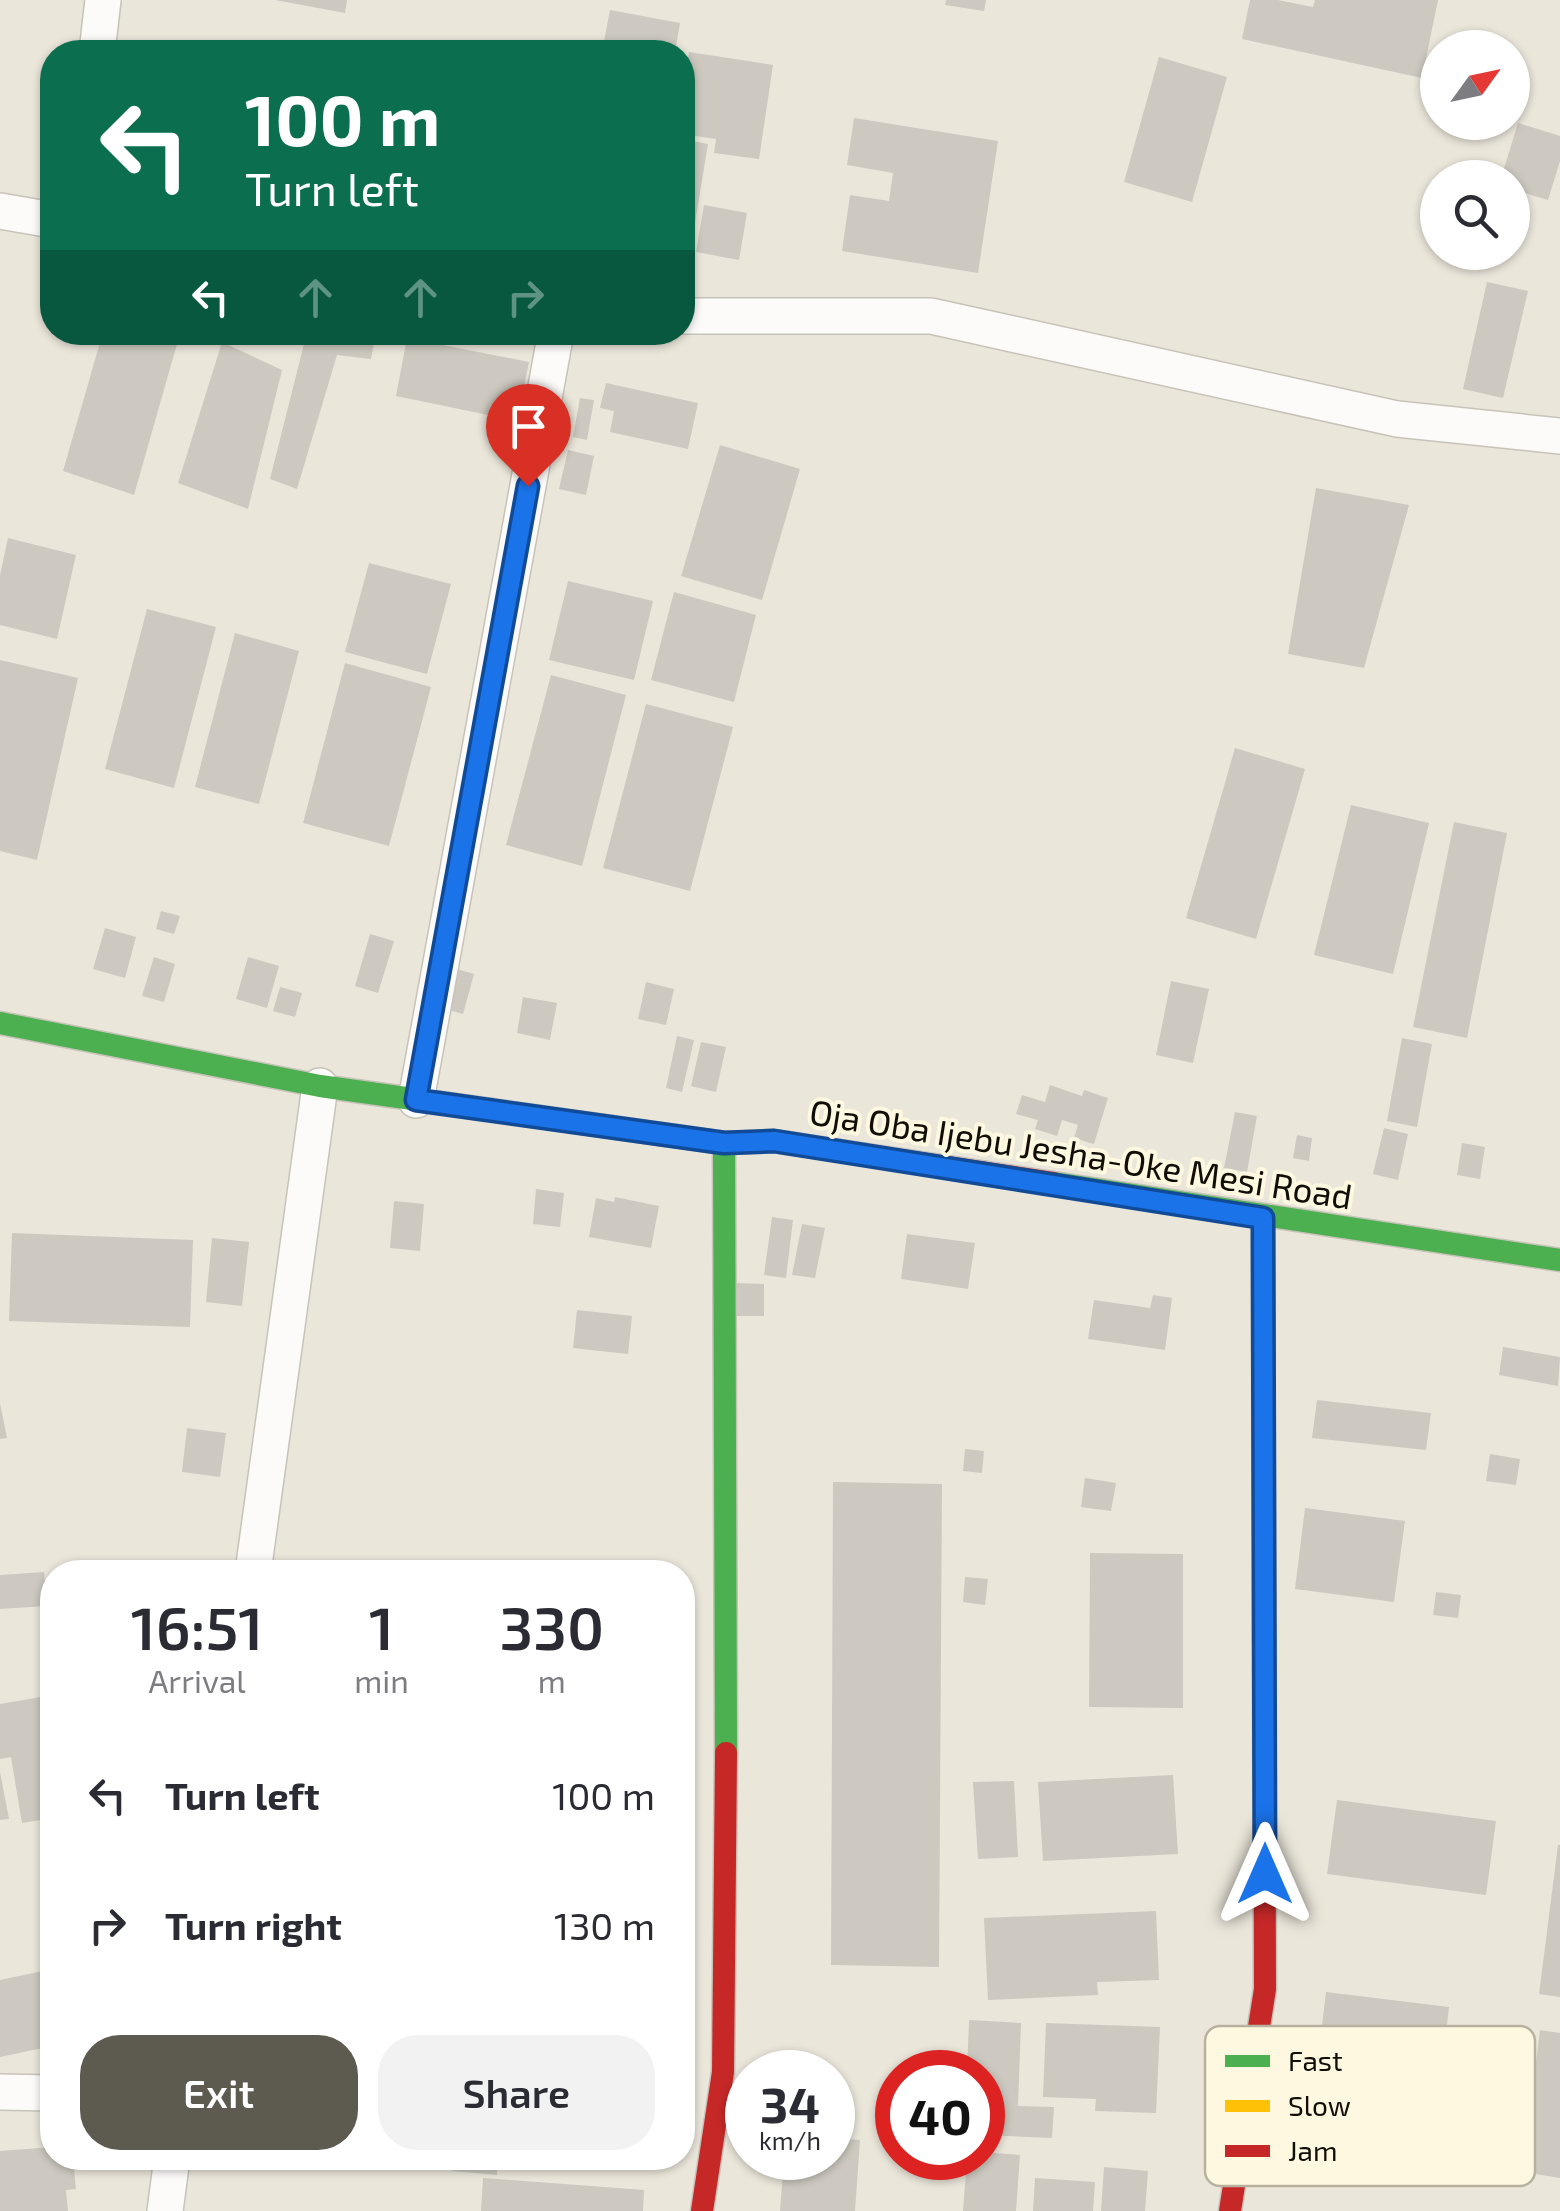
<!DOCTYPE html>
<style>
body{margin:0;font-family:"Exo 2",sans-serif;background:#f2f2f3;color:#2b2b33;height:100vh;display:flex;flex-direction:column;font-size:38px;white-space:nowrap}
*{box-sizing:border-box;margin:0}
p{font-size:32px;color:#7c7c81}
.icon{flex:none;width:55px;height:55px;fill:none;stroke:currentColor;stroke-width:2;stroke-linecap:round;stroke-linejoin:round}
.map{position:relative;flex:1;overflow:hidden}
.panel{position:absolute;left:40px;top:1560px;width:655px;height:610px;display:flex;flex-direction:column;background:#fff;border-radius:40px;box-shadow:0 2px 8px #0004}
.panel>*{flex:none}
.banner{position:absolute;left:40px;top:40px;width:655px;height:305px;border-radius:40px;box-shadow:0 2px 8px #0004;background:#0b6e4f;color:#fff;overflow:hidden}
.needle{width:65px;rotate:57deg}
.buttons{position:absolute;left:1420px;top:30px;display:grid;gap:20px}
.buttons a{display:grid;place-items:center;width:110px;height:110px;border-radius:50%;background:#fff;box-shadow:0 2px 8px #0004;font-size:50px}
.speed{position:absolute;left:725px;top:2050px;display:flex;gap:20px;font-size:50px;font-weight:700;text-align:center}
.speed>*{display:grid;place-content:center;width:130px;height:130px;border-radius:50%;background:#fff;box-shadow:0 2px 8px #0004;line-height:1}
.speed small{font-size:25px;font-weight:400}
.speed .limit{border:15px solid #d22;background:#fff;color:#111}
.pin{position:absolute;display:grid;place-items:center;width:85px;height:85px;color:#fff;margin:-102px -42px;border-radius:50% 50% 50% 0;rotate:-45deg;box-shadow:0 0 10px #0007}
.pin .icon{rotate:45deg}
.me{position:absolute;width:110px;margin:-55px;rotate:0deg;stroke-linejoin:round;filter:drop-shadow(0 0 8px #0008)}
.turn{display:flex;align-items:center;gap:35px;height:210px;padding:0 40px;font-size:45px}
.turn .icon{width:130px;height:130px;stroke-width:2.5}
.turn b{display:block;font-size:70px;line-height:85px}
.lanes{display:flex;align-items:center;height:95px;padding:0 40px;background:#0003;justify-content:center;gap:50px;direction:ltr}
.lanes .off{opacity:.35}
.eta{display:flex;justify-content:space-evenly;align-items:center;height:170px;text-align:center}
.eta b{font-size:60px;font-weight:600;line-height:70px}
.button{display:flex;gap:20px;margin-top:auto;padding:20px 40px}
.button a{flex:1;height:115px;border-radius:40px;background:#5d5a50;color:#fff;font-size:40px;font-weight:600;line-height:115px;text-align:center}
.button a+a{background:#f2f2f3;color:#2b2b33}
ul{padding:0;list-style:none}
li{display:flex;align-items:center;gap:30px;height:130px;padding:0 40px}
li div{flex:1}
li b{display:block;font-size:38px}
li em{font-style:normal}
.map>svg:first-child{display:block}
</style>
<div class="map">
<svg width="1560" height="2211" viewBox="0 0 1560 2211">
<rect width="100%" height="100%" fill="#ebe6da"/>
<path fill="#cdc9c0" d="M275 0H347L345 13Z
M946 0H986L984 11 945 5Z
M1250 0H1278L1313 7 1315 0H1438L1422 78 1242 39Z
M610 10 680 23 675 52H602Z
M689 52 773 65 759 159 714 153 716 139 682 134V97Z
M1159 57 1227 77 1192 202 1124 182Z
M854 118 998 141 978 273 842 251 850 195 889 201 893 173 847 165Z
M1518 123 1560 136V161L1548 200 1512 189V178H1501Z
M682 139 708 144 688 265H682Z
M704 205 747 213 739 260 696 252Z
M1487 282 1528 291 1503 398 1463 389Z
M103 332H129L177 344 134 495 63 471Z
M307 332H344L375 338 371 359 337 355 297 489 270 479Z
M407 338 529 362 517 421 396 396Z
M222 342 282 370 248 509 178 483Z
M606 383 698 403 688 449 610 432 614 411 600 408Z
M580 398 594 400 587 440 573 437Z
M720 445 800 469 762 600 681 576Z
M568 450 594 456 586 495 559 489Z
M1316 488 1409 505 1364 668 1288 654Z
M8 538 76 555 57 639 0 625V575Z
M369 563 451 584 427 674 345 652Z
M568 581 653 601 634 680 549 660Z
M674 592 756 615 734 702 651 680Z
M147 609 216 627 174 788 105 769Z
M235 633 299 651 259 804 195 787Z
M0 660 78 678 37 860 0 851Z
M345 663 431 687 389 846 303 823Z
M551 675 626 695 582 866 506 845Z
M646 704 733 727 690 891 603 868Z
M1235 748 1305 769 1256 939 1186 918Z
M1351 805 1429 823 1393 974 1314 955Z
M1454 822 1507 833 1467 1038 1413 1027Z
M161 911 180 916 174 934 156 929Z
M105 928 136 937 125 978 93 969Z
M370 934 394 941 378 993 355 986Z
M154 957 175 964 164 1002 142 996Z
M248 957 279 966 267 1008 236 999Z
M457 969 474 974 463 1014 445 1009Z
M1171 981 1209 989 1193 1063 1156 1055Z
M646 982 674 989 666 1025 638 1019Z
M280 987 302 993 295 1017 273 1011Z
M523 997 557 1003 550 1040 517 1033Z
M677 1036 694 1040 682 1092 666 1088Z
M1402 1038 1432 1044 1417 1127 1387 1121Z
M701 1042 726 1047 716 1092 691 1086Z
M1050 1085 1082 1096 1084 1090 1108 1098 1094 1144 1074 1138 1078 1125 1062 1120 1057 1136 1035 1129 1038 1120 1016 1114 1022 1095 1045 1102Z
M1235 1112 1257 1116 1247 1172 1224 1168Z
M1384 1128 1408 1134 1398 1180 1373 1174Z
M1297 1135 1312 1138 1309 1161 1293 1158Z
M1462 1143 1485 1147 1480 1179 1457 1175Z
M536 1189 564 1193 560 1227 533 1224Z
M615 1197 659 1206 651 1248 589 1237 596 1198 614 1202Z
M394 1201 424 1204 420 1251 390 1248Z
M772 1217 793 1220 786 1278 764 1275Z
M802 1224 825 1228 815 1278 792 1275Z
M12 1233 193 1240 190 1327 9 1321Z
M907 1234 975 1243 968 1289 901 1279Z
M212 1238 249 1242 242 1306 206 1302Z
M735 1283 764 1284V1316H734Z
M1153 1295 1172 1298 1165 1350 1088 1339 1094 1300 1150 1308Z
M577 1310 632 1316 628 1354 573 1348Z
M1503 1347 1560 1357 1558 1386 1499 1375Z
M1317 1400 1431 1413 1426 1450 1312 1438Z
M0 1403 7 1438 0 1439Z
M187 1428 226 1433 220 1477 182 1472Z
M965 1449 984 1451 982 1473 963 1471Z
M1490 1454 1520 1459 1516 1485 1486 1481Z
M1085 1478 1116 1483 1111 1511 1081 1507Z
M833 1482 942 1484 939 1967 831 1965Z
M1305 1508 1405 1521 1394 1602 1295 1589Z
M1090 1553 1183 1554V1708L1089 1707Z
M44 1572 47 1606 0 1609V1575Z
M965 1577 988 1579 985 1605 963 1602Z
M1436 1592 1461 1595 1458 1618 1433 1615Z
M52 1695V1818L22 1823 11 1757 0 1759V1704Z
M0 1772 9 1819 0 1820Z
M1173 1775 1178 1854 1043 1861 1038 1782Z
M1014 1781 1018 1857 978 1859 973 1782Z
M1337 1800 1496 1821 1486 1895 1327 1874Z
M1558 1845H1560V1997L1539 1994Z
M1156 1911 1159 1980 1097 1982 1098 1995 988 2000 984 1918Z
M52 1969V2046L0 2057V1980Z
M1326 1992 1449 2007 1429 2185 1333 2173 1339 2122 1311 2119Z
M969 2020 1021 2023 1018 2106 1054 2107 1052 2138 982 2135V2072H967Z
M1046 2023 1160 2027 1156 2113 1095 2111 1096 2099 1043 2097Z
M1540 2030 1560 2033V2178L1522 2172Z
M832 2138 860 2140 855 2211H780L784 2158H832Z
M52 2147V2158H73L76 2189 66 2190 68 2211H0V2151Z
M982 2152 1020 2155 1016 2211H963L967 2158H982Z
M453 2158H498L497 2175 452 2171Z
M589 2158H647V2165L589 2160Z
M1104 2167 1148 2171 1145 2211H1101Z
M483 2178 644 2190 643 2211H481Z
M1035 2178 1095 2182 1093 2211H1033Z"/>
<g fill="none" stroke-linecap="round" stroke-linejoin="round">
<g stroke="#c7c3b9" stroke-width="38">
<path id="street" d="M97 52 103 0
M0 211 52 220
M682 316H931L1397 419 1560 436
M416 1100 556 332
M253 1572 320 1086
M0 2092 52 2093
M165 2211 172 2158"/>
</g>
<g stroke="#c7c3b9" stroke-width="25">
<path id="fast" d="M0 1023 320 1086 491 1110
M724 1143 726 1753
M1053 1183 1560 1260"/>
</g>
<g stroke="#c7c3b9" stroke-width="25">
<path id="slow" d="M1263 1218 1264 1640"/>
</g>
<g stroke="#c7c3b9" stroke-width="25">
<path id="jam" d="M491 1110 724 1143 774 1141 1053 1183
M702 2211 723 2072 726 1753
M1230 2211 1265 1989 1264 1640"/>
</g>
<use href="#street" stroke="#fcfbf9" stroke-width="35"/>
<use href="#fast" stroke="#4caf50" stroke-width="22"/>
<use href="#slow" stroke="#ffc107" stroke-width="22"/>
<use href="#jam" stroke="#c62828" stroke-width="22"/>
</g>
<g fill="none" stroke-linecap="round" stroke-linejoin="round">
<g stroke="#114b97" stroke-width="25">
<path id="route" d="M528 486 416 1100 724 1143 774 1141 1263 1218 1265 1874"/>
</g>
<use href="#route" stroke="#1a73e8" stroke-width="18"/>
</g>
<g text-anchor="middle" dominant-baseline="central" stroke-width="8" stroke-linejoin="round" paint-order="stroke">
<g font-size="35" fill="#100e06" stroke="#fff8e0">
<text transform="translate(1081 1153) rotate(9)">Oja Oba Ijebu Jesha-Oke Mesi Road</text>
</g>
</g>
<rect x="1205" y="2026" width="330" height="160" rx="15" fill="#fff8e0" stroke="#b7b29f" stroke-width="2.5"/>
<rect x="1225" y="2055" width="45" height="12" fill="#4caf50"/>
<rect x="1225" y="2100" width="45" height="12" fill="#ffc107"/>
<rect x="1225" y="2145" width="45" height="12" fill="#c62828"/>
<g font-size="28" fill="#100e06">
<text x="1288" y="2071">Fast</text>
<text x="1288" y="2116">Slow</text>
<text x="1288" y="2161">Jam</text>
</g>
</svg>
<div class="buttons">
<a><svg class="needle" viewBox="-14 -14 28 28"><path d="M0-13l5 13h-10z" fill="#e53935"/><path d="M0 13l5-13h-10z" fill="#7c7c81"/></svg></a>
<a><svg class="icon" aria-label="search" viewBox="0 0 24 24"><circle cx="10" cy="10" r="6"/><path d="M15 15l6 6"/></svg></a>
</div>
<div class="speed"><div>34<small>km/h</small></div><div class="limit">40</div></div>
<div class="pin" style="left:528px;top:486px;background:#d93025"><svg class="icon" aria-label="arrive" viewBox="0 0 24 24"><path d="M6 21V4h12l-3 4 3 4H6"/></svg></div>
<svg class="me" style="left:1265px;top:1874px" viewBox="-20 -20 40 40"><path d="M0-17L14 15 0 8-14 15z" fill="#1a73e8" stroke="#fff" stroke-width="4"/></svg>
<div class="banner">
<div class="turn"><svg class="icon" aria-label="left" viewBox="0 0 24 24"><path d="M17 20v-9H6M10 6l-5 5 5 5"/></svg><div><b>100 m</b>Turn left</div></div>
<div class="lanes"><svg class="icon" aria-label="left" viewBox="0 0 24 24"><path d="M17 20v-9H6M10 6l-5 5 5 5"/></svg><svg class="icon off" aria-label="ahead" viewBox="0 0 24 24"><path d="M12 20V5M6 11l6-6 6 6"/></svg><svg class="icon off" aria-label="ahead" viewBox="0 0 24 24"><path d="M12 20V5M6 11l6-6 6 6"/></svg><svg class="icon off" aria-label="right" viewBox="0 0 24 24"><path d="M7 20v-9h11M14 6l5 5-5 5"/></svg></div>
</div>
<section class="panel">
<div class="eta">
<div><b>16:51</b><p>Arrival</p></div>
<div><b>1</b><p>min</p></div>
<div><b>330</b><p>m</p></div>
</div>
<ul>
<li><svg class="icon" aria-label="left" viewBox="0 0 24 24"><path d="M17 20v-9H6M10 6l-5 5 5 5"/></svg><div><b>Turn left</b></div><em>100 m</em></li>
<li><svg class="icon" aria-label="right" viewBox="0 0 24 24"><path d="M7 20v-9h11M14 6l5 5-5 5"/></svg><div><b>Turn right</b></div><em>130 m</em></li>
</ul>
<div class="button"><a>Exit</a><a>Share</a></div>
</section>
</div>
